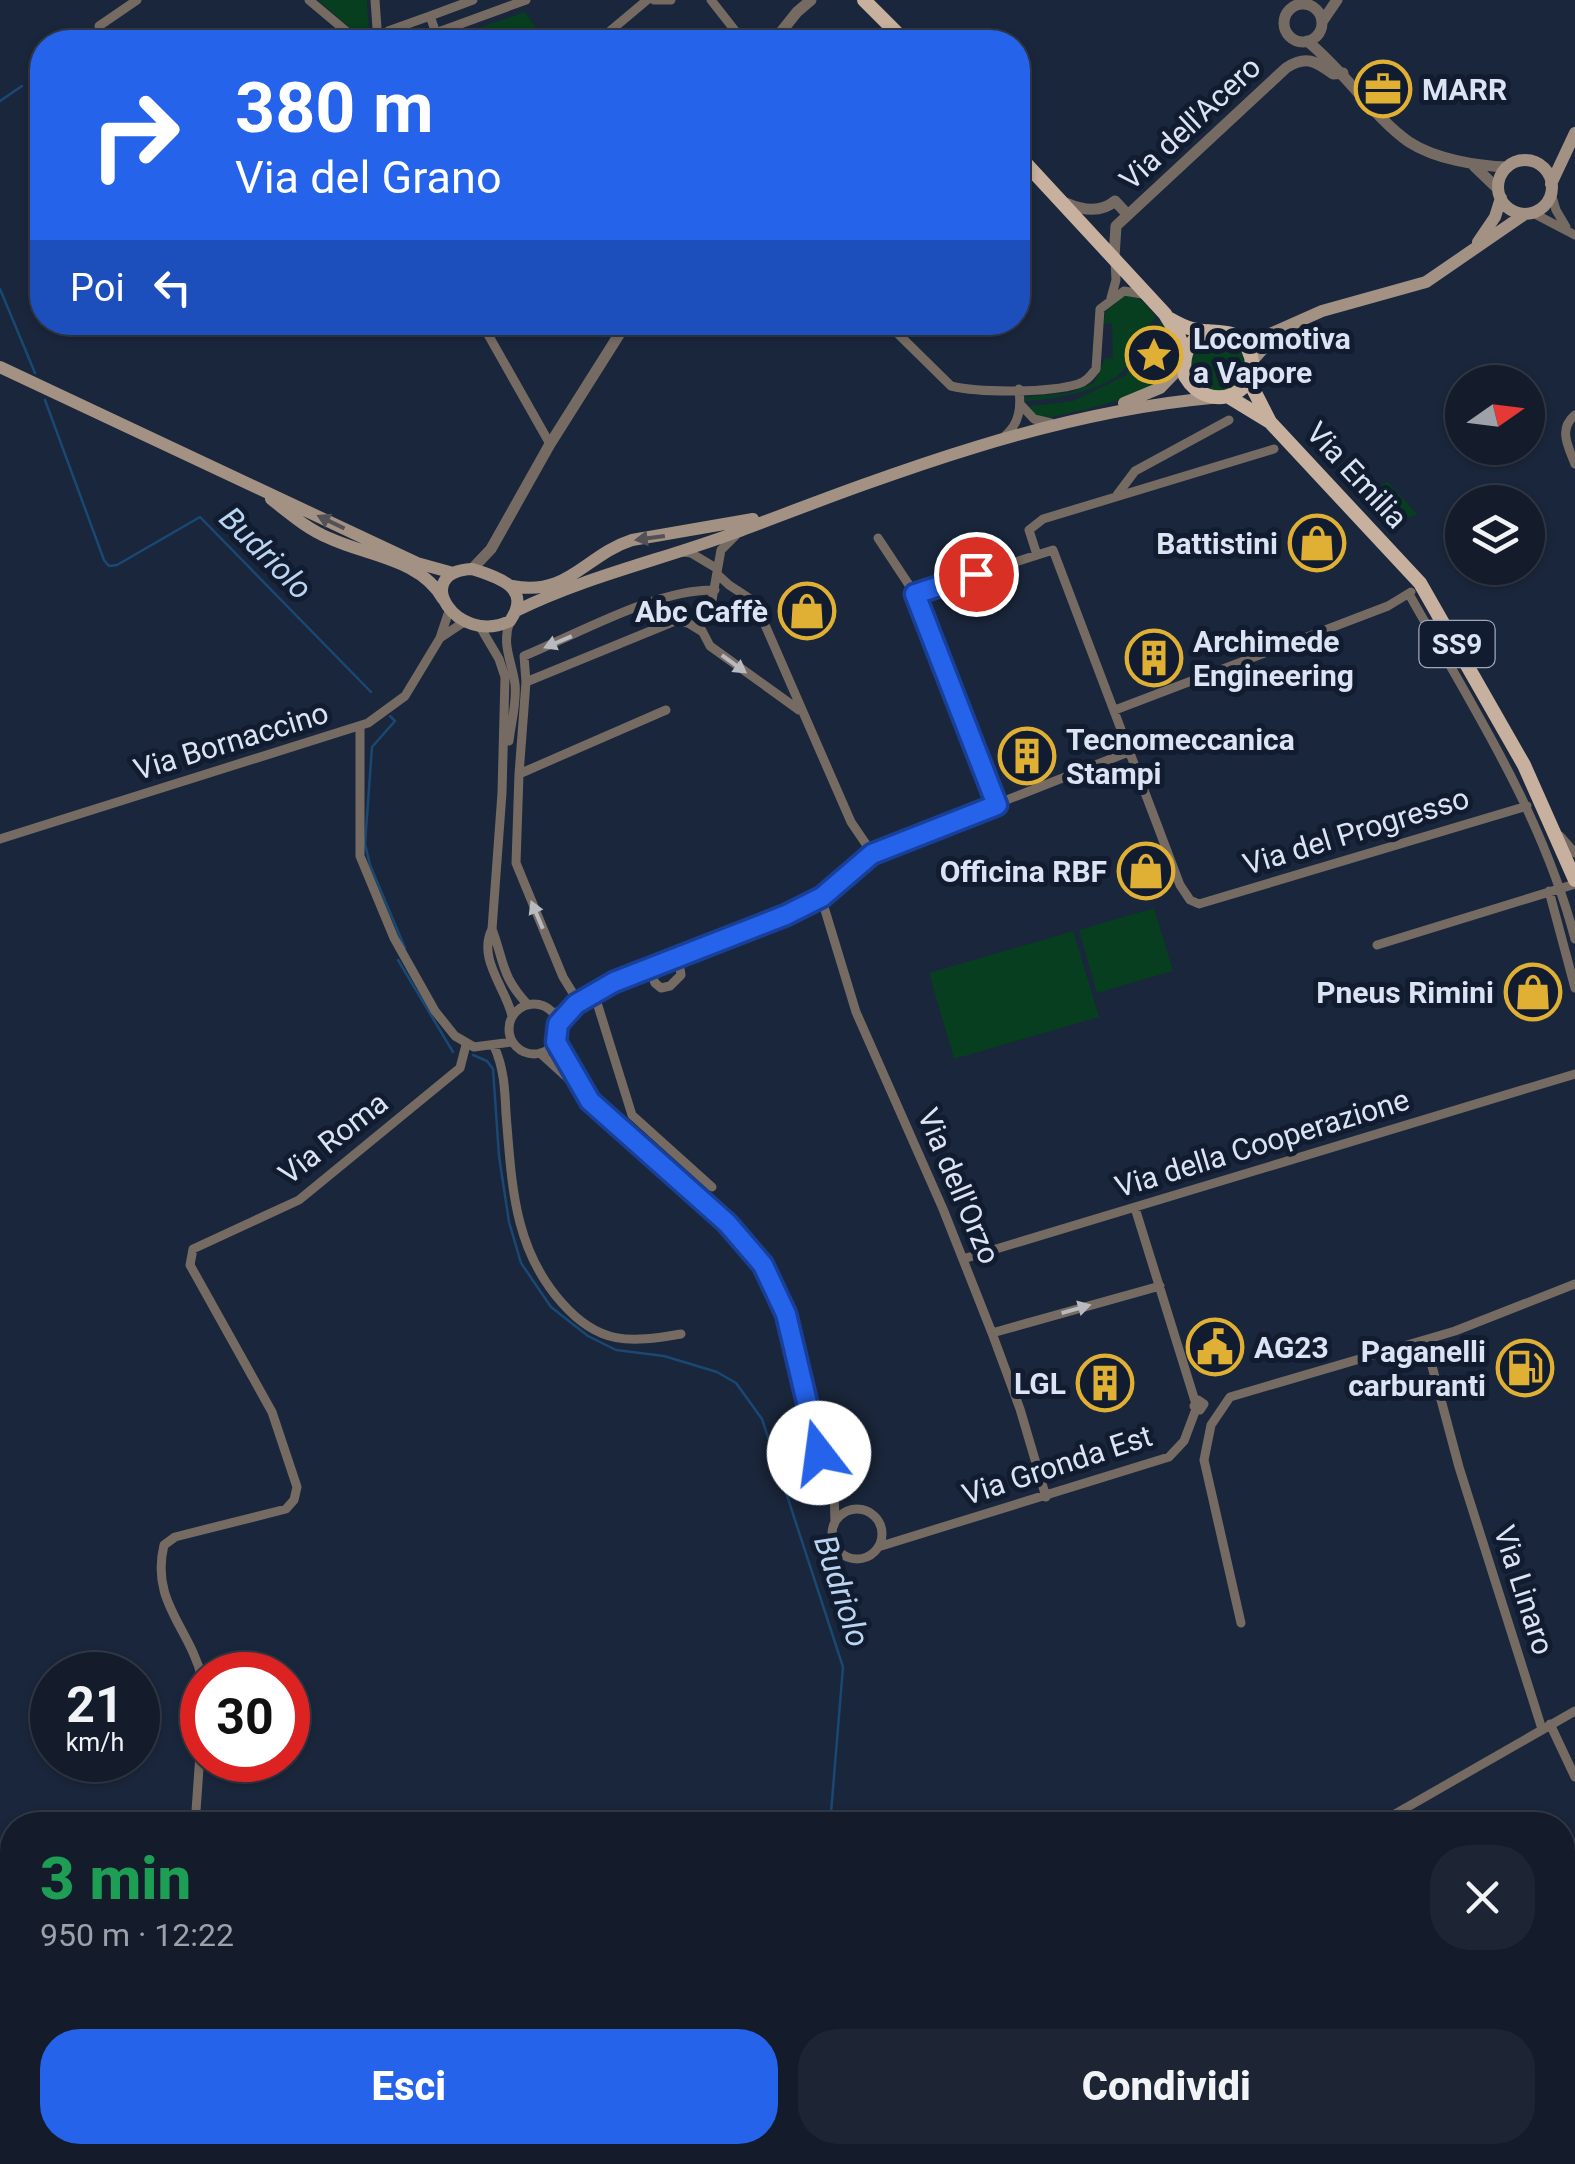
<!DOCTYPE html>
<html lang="it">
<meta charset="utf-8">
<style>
body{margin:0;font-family:Roboto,sans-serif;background:#1d2534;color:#f1f3f6;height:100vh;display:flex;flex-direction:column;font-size:38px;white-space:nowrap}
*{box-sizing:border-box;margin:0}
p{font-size:32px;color:#9da1a9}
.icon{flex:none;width:55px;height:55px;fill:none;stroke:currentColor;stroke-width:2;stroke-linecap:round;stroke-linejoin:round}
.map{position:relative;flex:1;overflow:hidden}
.panel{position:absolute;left:0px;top:1812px;width:1575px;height:352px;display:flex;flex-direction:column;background:#141c2c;border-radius:40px 40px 0 0;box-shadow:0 2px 8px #0004,0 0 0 2px #333a48}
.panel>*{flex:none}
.guide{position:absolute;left:30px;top:30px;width:1000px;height:305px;border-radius:40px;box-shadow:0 2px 8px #0004,0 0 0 2px #333a48;background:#2563eb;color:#fff;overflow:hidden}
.needle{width:65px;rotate:76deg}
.buttons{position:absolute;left:1445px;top:365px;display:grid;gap:20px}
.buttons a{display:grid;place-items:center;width:100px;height:100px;border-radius:50%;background:#141c2c;box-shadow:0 2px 8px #0004,0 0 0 2px #333a48;font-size:50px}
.speed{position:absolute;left:30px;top:1652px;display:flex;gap:20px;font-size:50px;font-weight:700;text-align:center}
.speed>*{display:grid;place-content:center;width:130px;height:130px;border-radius:50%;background:#141c2c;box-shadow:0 2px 8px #0004,0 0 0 2px #333a48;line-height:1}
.speed small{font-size:25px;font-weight:400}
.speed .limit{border:15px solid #d22;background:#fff;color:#111}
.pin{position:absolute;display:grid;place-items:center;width:85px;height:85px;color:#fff;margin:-42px;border:5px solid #fff;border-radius:50%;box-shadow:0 2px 10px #0007}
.me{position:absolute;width:110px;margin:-55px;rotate:345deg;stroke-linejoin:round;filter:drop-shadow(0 0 8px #0008)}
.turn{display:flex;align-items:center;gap:35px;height:210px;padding:0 40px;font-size:45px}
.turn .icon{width:130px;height:130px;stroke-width:2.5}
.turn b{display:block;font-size:70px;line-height:85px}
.then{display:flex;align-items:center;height:95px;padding:0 40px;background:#0003;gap:20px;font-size:38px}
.round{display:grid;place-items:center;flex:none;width:105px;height:105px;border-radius:40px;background:#1d2534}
.head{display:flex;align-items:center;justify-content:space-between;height:170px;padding:0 40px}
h1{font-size:60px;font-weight:800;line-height:75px;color:#1e9e55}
.primary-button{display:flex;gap:20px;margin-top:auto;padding:20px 40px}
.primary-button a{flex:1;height:115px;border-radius:40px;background:#2563eb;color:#fff;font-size:40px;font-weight:800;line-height:115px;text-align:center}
.primary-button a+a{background:#1d2534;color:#f1f3f6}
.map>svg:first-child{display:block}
</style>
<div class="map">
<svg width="1575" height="2164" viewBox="0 0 1575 2164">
<rect width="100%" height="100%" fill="#1a263b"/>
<path fill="#073e1f" d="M318 0H367L369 33 362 36 357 34Z
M525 12 546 42H462L455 36Z
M1124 296C1141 296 1146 304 1156 317 1144 332 1138 349 1128 365 1112 390 1052 400 1025 401V397L1069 393 1094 383 1105 359 1113 358 1112 324 1103 323 1106 311Z
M1160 321C1166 329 1177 337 1178 347 1184 395 1073 411 1039 420L1025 407 1073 401 1126 375Z
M1190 365a27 27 0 1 1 54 0a27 27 0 1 1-54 0Z
M1388 482 1417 514 1387 526 1363 492Z
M1154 908 1173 971 1097 993 1079 930Z
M1073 931 1099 1017 954 1059 929 973Z"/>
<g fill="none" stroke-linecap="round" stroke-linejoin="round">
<path stroke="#1a4874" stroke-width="2.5" d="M0 101 22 86
M0 289 35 373
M45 400 104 560 109 566 117 565 200 517 371 692
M390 716 395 721 372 747 365 844 370 865 405 948
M398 960 453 1052
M473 1055 487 1061 493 1069 499 1156 509 1222 521 1263 551 1307 588 1336 616 1350 664 1356 717 1372 736 1383 762 1419 843 1667 830 1825"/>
<path stroke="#766b62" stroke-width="9" d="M309 0 359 42
M375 0 378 42
M654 0H671
M711 0 744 42
M430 16 473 0
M99 26 137 0
M388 31 430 16 436 33
M411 42 526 0
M597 42 647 0
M1551 193 1556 210 1566 227
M1533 213 1575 235
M1111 298 1116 280 1115 261
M481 322 550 444
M886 322 951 386C981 393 1048 393 1078 384 1087 381 1091 375 1096 369L1100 309 1124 291 1142 294
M1021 405 1034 419 1051 423
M1575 415C1558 429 1568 446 1575 464
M1005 436C1020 423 1021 407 1019 389
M1117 495 1135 471 1229 420
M736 535 721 550 712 600 699 625 710 646 799 710
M878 538 915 594 997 805
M683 552 691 553 716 568
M1037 555 1029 530 1043 519 1274 449
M717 574 729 585 755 602 851 822 872 853
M915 594 1053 550 1180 885 1190 900 1199 904 1527 806
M1409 594C1472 706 1542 813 1575 939
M449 611 440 638 467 620
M479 625 499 659 505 677 502 793 492 929C477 959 506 988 512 1016
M526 682 524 656C580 633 656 589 715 590
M1115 710 1388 606 1411 592
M360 726V856L394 938 435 1011 455 1036 474 1047 512 1042
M509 741C511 723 517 703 515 684 512 661 501 645 510 621
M519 774 526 682 675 621 688 623 701 631
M1560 836 1575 853
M0 839 368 723 405 696 440 638
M1549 891 1575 988
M821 897 856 1012 943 1209 992 1333 1020 1409 1046 1497
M492 929C505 964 501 976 528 1005
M1377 945 1575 884
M649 968 655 983 661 988 670 986 681 975 678 956
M594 993 632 1115 712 1187
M579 1003 563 977 516 863 519 774 666 710
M509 1029a25 25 0 1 1 50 0a25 25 0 1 1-50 0Z
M553 1014 614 982 806 905 821 897 872 853 1131 751
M555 1042 587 1094
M494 1046C504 1068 505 1090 506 1114 512 1184 513 1248 562 1303 599 1345 629 1343 681 1334
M540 1053 727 1223 763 1265 786 1314 810 1424 834 1491 835 1522
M1135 1208 1195 1401
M963 1259 1575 1074
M992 1333 1160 1286
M1425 1340 1459 1467 1542 1729
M1198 1400 1204 1404 1200 1410 1194 1406Z
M832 1534a25 25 0 1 1 50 0a25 25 0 1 1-50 0Z
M878 1547 1169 1457 1184 1441 1196 1409
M1241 1623 1204 1460 1211 1425 1230 1397 1455 1331 1575 1284
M202 1678C190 1628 150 1602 164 1545L175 1537 286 1509 294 1500 297 1487 272 1412 190 1265 193 1249 299 1200 460 1068 466 1045
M1550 1724 1575 1777
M195 1825 202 1726
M1376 1825 1575 1711
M1095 2152 1106 2164
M208 2164 211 2152
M731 2164 732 2152"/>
<path stroke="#766b62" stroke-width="11" d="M1284 23a19 19 0 1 1 38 0a19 19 0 1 1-38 0Z
M1322 22 1337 0
M1307 41C1344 70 1374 118 1409 142 1435 159 1477 166 1508 167
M773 42 797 12 811 0
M1474 166 1498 189
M1066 203C1082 210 1101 213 1115 201L1128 215
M1114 257 1116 226 1286 68C1306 55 1316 61 1333 74L1343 73
M472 569 491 549 550 444 627 322"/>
<path stroke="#a39283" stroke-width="12" d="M1498 187a27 27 0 1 1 54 0a27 27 0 1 1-54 0Z
M1551 184 1575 133
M1478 242 1495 217 1501 198
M1239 338H1261L1322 311 1426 282 1525 214
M1251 362 1276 334
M0 367 417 563 453 573
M1124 403 1160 388 1183 364
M271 499C289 513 307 529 329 538 367 556 421 559 443 599
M472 569C497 577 533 587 510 621 457 647 409 572 472 569Z
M512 586C569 597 585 555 632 540L753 519
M516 611C584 577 665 559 737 532 890 474 1047 413 1211 398"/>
<path stroke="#c7b09d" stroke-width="14" d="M864 0 906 42
M1018 155 1165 314 1179 337 1185 353
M1170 319C1177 323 1185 327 1192 329 1213 335 1236 325 1248 349 1268 390 1210 419 1185 376 1182 355 1188 340 1208 331
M1248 379 1270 422 1420 583 1524 765 1575 880
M1229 397 1270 422"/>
</g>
<defs><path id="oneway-solid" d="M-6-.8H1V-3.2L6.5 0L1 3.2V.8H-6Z" transform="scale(2.5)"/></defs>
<g fill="#535156">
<use href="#oneway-solid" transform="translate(331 522) rotate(-154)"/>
<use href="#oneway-solid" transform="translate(650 538) rotate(172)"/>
</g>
<g fill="#b8bac0">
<use href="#oneway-solid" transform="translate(558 642) rotate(157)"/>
<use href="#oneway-solid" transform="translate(734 664) rotate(36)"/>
<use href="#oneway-solid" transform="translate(537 915) rotate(-113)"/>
<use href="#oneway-solid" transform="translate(1076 1309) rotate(-16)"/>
</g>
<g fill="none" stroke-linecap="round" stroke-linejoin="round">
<g stroke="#184099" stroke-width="25">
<path id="route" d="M819 1453 786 1314 763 1265 727 1223 590 1101 556 1042 558 1024 576 1004 614 982 786 915 822 897 872 854 997 805 915 594 976 574"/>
</g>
<use href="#route" stroke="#2563eb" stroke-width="18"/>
</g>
<defs>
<g id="office-ring" transform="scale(2.875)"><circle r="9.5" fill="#111c31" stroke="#e0b034" stroke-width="1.5"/><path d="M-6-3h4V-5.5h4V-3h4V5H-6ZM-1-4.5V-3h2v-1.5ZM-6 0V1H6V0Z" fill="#e0b034"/></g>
<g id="sight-ring" transform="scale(2.875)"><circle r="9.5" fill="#111c31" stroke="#e0b034" stroke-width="1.5"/><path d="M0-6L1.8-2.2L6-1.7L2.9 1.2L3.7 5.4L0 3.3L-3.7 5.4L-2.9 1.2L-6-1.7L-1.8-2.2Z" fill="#e0b034"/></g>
<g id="shop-ring" transform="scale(2.875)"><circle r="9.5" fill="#111c31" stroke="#e0b034" stroke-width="1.5"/><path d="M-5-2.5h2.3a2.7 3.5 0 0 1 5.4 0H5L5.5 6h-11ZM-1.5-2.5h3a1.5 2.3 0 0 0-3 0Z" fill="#e0b034"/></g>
<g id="building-ring" transform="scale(2.875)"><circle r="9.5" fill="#111c31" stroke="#e0b034" stroke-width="1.5"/><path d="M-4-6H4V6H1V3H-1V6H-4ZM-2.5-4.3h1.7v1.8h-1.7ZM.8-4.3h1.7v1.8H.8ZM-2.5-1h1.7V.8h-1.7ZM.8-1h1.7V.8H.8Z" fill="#e0b034"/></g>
<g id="civic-ring" transform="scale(2.875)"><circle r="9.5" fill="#111c31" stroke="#e0b034" stroke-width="1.5"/><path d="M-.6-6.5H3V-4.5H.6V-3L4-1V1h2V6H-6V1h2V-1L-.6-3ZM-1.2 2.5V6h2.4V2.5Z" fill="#e0b034"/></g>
<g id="fuel-ring" transform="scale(2.875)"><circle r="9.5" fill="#111c31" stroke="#e0b034" stroke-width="1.5"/><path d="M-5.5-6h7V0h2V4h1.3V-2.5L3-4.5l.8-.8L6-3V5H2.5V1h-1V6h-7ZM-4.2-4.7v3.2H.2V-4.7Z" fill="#e0b034"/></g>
</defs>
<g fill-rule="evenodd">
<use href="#office-ring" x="1383" y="89"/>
<use href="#sight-ring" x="1154" y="355"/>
<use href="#shop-ring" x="1317" y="543"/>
<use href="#shop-ring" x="807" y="611"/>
<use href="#building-ring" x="1154" y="658"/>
<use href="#building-ring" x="1027" y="756"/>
<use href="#shop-ring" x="1146" y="871"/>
<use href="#shop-ring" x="1533" y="992"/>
<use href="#civic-ring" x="1215" y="1347"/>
<use href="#fuel-ring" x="1525" y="1368"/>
<use href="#building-ring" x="1105" y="1383"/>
</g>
<g text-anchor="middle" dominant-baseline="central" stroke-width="10" stroke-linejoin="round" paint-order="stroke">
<rect fill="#111c31" stroke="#9fa8b9" stroke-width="2.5" x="1419.5" y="621" width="75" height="46" rx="8"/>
<g font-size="28" font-weight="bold" fill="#dce4f3">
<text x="1457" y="644">SS9</text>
</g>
<g font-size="30" font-weight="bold" fill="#dce4f3" stroke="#111c31" text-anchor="end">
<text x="1422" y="89" text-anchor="start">MARR</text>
<text x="1193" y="338" text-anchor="start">Locomotiva<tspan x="1193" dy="34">a Vapore</tspan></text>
<text x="1278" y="543">Battistini</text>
<text x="768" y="611">Abc Caffè</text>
<text x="1193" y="641" text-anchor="start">Archimede<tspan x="1193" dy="34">Engineering</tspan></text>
<text x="1066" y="739" text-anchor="start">Tecnomeccanica<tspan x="1066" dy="34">Stampi</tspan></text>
<text x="1107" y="871">Officina RBF</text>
<text x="1494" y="992">Pneus Rimini</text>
<text x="1254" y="1347" text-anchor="start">AG23</text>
<text x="1486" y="1351">Paganelli<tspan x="1486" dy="34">carburanti</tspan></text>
<text x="1066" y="1383">LGL</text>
</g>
<g font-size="30" fill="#dce4f3" stroke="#111c31">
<text transform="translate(1190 123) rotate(-43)">Via dell'Acero</text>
<text transform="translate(1357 475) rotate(47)">Via Emilia</text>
<text transform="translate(231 741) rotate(-17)">Via Bornaccino</text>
<text transform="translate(1356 831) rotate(-17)">Via del Progresso</text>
<text transform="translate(333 1138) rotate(-38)">Via Roma</text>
<text transform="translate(1262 1143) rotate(-17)">Via della Cooperazione</text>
<text transform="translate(959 1186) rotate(67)">Via dell'Orzo</text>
<text transform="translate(1057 1465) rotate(-18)">Via Gronda Est</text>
<text transform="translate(1524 1590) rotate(72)">Via Linaro</text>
</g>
<g font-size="32" font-style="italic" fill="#bbd5f1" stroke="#111c31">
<text transform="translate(266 553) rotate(45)">Budriolo</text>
<text transform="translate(842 1591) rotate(72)">Budriolo</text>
</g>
</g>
</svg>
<div class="buttons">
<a><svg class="needle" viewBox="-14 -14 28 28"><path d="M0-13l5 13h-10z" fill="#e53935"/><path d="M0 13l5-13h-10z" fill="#9da1a9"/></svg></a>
<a><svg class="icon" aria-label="layers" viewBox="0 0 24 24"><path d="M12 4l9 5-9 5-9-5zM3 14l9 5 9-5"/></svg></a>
</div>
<div class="speed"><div>21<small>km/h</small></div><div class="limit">30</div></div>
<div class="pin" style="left:976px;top:574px;background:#d93025"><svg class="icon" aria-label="arrive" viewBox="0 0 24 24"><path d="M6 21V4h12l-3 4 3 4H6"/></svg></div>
<svg class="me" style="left:819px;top:1453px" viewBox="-20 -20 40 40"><circle r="19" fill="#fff"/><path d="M0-13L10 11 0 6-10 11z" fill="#2563eb"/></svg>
<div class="guide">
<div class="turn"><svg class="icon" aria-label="right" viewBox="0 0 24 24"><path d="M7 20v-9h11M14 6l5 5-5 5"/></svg><div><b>380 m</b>Via del Grano</div></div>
<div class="then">Poi<svg class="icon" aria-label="left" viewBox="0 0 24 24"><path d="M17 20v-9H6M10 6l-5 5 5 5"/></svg></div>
</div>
<section class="panel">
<div class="head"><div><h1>3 min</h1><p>950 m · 12:22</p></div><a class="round"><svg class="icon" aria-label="close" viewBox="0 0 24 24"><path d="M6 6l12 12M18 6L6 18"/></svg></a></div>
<div class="primary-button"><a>Esci</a><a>Condividi</a></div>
</section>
</div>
